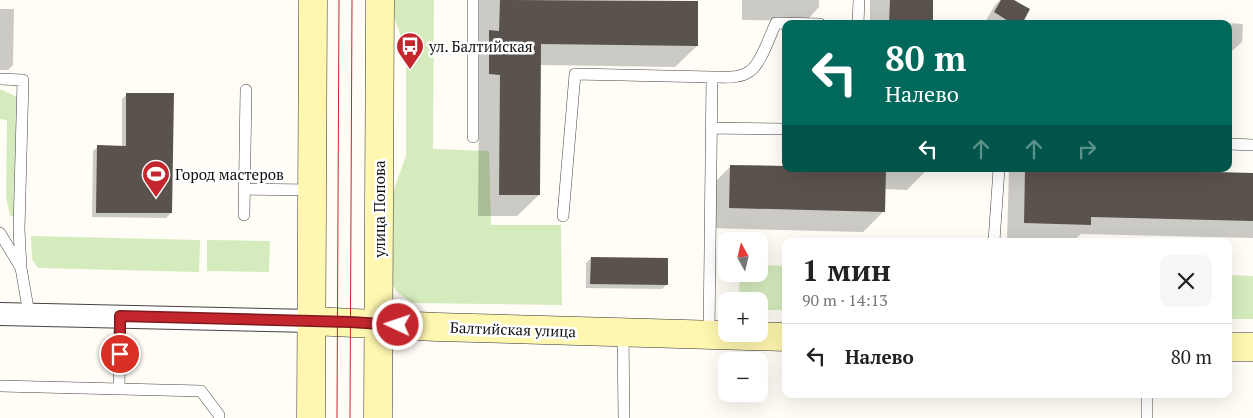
<!DOCTYPE html>
<html lang="ru">
<meta charset="utf-8">
<style>
body{margin:0;font-family:"PT Serif",serif;background:#f6f6f6;color:#222;height:100vh;display:flex;flex-direction:column;font-size:19px;white-space:nowrap}
*{box-sizing:border-box;margin:0}
p{font-size:16px;color:#767676}
.icon{flex:none;width:28px;height:28px;fill:none;stroke:currentColor;stroke-width:2;stroke-linecap:round;stroke-linejoin:round}
.map{position:relative;flex:1;overflow:hidden}
.sheet{position:absolute;left:782px;top:238px;width:450px;height:160px;display:flex;flex-direction:column;background:#fff;border-radius:10px;box-shadow:0 5px 20px #0002}
.sheet>*{flex:none}
.hud{position:absolute;left:782px;top:20px;width:450px;height:152px;border-radius:10px;box-shadow:0 5px 20px #0002;background:#00695c;color:#fff;overflow:hidden}
.needle{width:32px;rotate:352deg}
.buttons{position:absolute;left:718px;top:232px;display:grid;gap:10px}
.buttons a{display:grid;place-items:center;width:50px;height:50px;border-radius:10px;background:#fff;box-shadow:0 5px 20px #0002;font-size:25px}
.pin{position:absolute;display:grid;place-items:center;width:42px;height:42px;color:#fff;margin:-21px;border:2px solid #fff;border-radius:50%;box-shadow:0 1px 5px #0007}
.me{position:absolute;width:55px;margin:-28px;rotate:273deg;stroke-linejoin:round;filter:drop-shadow(0 0 4px #0008)}
.turn{display:flex;align-items:center;gap:18px;height:105px;padding:0 20px;font-size:22px}
.turn .icon{width:65px;height:65px;stroke-width:2.5}
.turn b{display:block;font-size:35px;line-height:42px}
.lanes{display:flex;align-items:center;height:48px;padding:0 20px;background:#0003;justify-content:center;gap:25px;direction:ltr}
.lanes .off{opacity:.35}
.round{display:grid;place-items:center;flex:none;width:52px;height:52px;border-radius:10px;background:#f6f6f6}
.summary{display:flex;align-items:center;justify-content:space-between;height:85px;padding:0 20px}
h1{font-size:30px;font-weight:700;line-height:38px}
ul{padding:0;list-style:none}
li{display:flex;align-items:center;gap:15px;height:65px;padding:0 20px;border-top:1px solid #e0e0e0}
li div{flex:1}
li b{display:block;font-size:19px}
li em{font-style:normal}
.map>svg:first-child{display:block}
</style>
<div class="map">
<svg width="1253" height="418" viewBox="0 0 1253 418">
<rect width="100%" height="100%" fill="#fffdf5"/>
<path fill="#d5ebbd" d="M390 0H434L433 149 489 151 491 225H561L562 305 412 303 397 292 389 279V203L406 156V53L390 4Z
M0 89 17 97 14 189 16 219 10 215 6 197 7 120 0 119Z
M31 236 200 240 199 272 38 268 32 259Z
M207 240 270 241 269 272 207 271Z
M759 265 786 266V310H759V301H741L739 293 740 274H759Z
M1229 275 1253 276V319H1229Z"/>
<path fill="#0003" d="M479 0H540L697 46 675 67 540 65 539 195 517 216H478L479 95H468V53L479 42Z
M742 0H819V7L806 21 742 20Z
M870 0H932V24H870Z
M1000 0H1012L1020 24H988L985 22 995 5Z
M0 9H14L13 65 8 70H0Z
M1211 22 1243 24 1242 42 1232 51H1229V24H1210Z
M127 94 171 213 166 218 92 217 93 151 98 147H122V99Z
M731 166 786 167V169H928L907 190 884 189 883 212 863 232 709 228 710 187Z
M1009 169H1091L1253 174V238L1081 234 1073 241 1007 240Z
M591 258 667 284 662 289 586 288V263Z"/>
<path fill="#5a524d" d="M500 0 698 1V46L541 44 540 195H499L500 75 489 74V30L499 31Z
M890 0H933V24H889Z
M1001 0H1014L1030 9 1022 24H1013L994 12Z
M126 93H174L172 213H96L97 145 126 146Z
M730 165 786 166V169H886L885 212 729 208Z
M1025 169H1108L1253 173V221L1091 217V225L1024 223Z
M591 257 668 258V285L590 284Z"/>
<g fill="none" stroke-linecap="round" stroke-linejoin="round">
<g stroke="#444" stroke-width="12">
<path id="service" d="M858 24 859 0
M0 79 23 80 19 229 21 268
M711 128 786 129
M473 137V0
M1229 144 1253 145
M245 189 312 190
M244 215 246 90
M563 216 575 74 712 77
M0 233 21 268 29 314
M994 241 999 169
M623 332 624 418
M709 335 712 77C724 77 740 79 750 71 761 64 770 35 776 23L820 24
M0 386 201 391 219 415V418
M119 389 120 315
M1147 418V394"/>
</g>
<g stroke="#444" stroke-width="24">
<path id="minor" d="M0 314 312 321"/>
</g>
<g stroke="#333" stroke-width="29">
<path id="secondary" d="M312 321 437 327 786 337
M1229 347H1253
M311 418 313 0
M378 418 380 0"/>
</g>
<use href="#service" stroke="#fff" stroke-width="11"/>
<use href="#minor" stroke="#fff" stroke-width="22"/>
<use href="#secondary" stroke="#fff6b0" stroke-width="28"/>
<path stroke="#c4262e" stroke-width="1" d="M337 418 339 0
M350 418 352 0"/>
</g>
<g fill="none" stroke-linecap="round" stroke-linejoin="round">
<g stroke="#7f191e" stroke-width="12">
<path id="route" d="M120 354V316L350 322 398 325"/>
</g>
<use href="#route" stroke="#c4262e" stroke-width="9"/>
</g>
<defs>
<g id="bus-pin" transform="scale(1.4375)"><path d="M0 17L-7.5 6A9.5 9.5 0 1 1 7.5 6Z" fill="#c4262e" stroke="#fff"/><path d="M-5-6H5V4H4V6H2V4H-2V6H-4V4H-5ZM-3.5-4V0h7V-4ZM-3.5 1.2v1.5H-2V1.2ZM2 1.2v1.5H3.5V1.2Z" fill="#fff"/></g>
<g id="stadium-pin" transform="scale(1.4375)"><path d="M0 17L-7.5 6A9.5 9.5 0 1 1 7.5 6Z" fill="#c4262e" stroke="#fff"/><path d="M0-5a6.5 5 0 1 0 0 10a6.5 5 0 1 0 0-10ZM-3.5-1.8h7v3.6h-7Z" fill="#fff"/></g>
</defs>
<g fill-rule="evenodd">
<use href="#bus-pin" x="410" y="46"/>
<use href="#stadium-pin" x="156" y="174"/>
</g>
<g text-anchor="middle" dominant-baseline="central" stroke-width="5" stroke-linejoin="round" paint-order="stroke">
<g font-size="15" fill="#111" stroke="#fff" text-anchor="start">
<text x="429" y="46">ул. Балтийская</text>
<text x="175" y="174">Город мастеров</text>
</g>
<g font-size="15" fill="#111" stroke="#fff">
<text transform="translate(379 209) rotate(-90)">улица Попова</text>
<text transform="translate(513 329) rotate(2)">Балтийская улица</text>
</g>
</g>
</svg>
<div class="buttons">
<a><svg class="needle" viewBox="-14 -14 28 28"><path d="M0-13l5 13h-10z" fill="#e53935"/><path d="M0 13l5-13h-10z" fill="#767676"/></svg></a>
<a>+</a>
<a>−</a>
</div>
<div class="pin" style="left:120px;top:354px;background:#d93025"><svg class="icon" aria-label="arrive" viewBox="0 0 24 24"><path d="M6 21V4h12l-3 4 3 4H6"/></svg></div>
<svg class="me" style="left:398px;top:325px" viewBox="-20 -20 40 40"><circle r="17" fill="#c4262e" stroke="#fff" stroke-width="3"/><path d="M0-11L8 9 0 5-8 9z" fill="#fff"/></svg>
<div class="hud">
<div class="turn"><svg class="icon" aria-label="left" viewBox="0 0 24 24"><path d="M17 20v-9H6M10 6l-5 5 5 5"/></svg><div><b>80 m</b>Налево</div></div>
<div class="lanes"><svg class="icon" aria-label="left" viewBox="0 0 24 24"><path d="M17 20v-9H6M10 6l-5 5 5 5"/></svg><svg class="icon off" aria-label="ahead" viewBox="0 0 24 24"><path d="M12 20V5M6 11l6-6 6 6"/></svg><svg class="icon off" aria-label="ahead" viewBox="0 0 24 24"><path d="M12 20V5M6 11l6-6 6 6"/></svg><svg class="icon off" aria-label="right" viewBox="0 0 24 24"><path d="M7 20v-9h11M14 6l5 5-5 5"/></svg></div>
</div>
<section class="sheet">
<div class="summary"><div><h1>1 мин</h1><p>90 m · 14:13</p></div><a class="round"><svg class="icon" aria-label="close" viewBox="0 0 24 24"><path d="M6 6l12 12M18 6L6 18"/></svg></a></div>
<ul>
<li><svg class="icon" aria-label="left" viewBox="0 0 24 24"><path d="M17 20v-9H6M10 6l-5 5 5 5"/></svg><div><b>Налево</b></div><em>80 m</em></li>
</ul>
</section>
</div>
